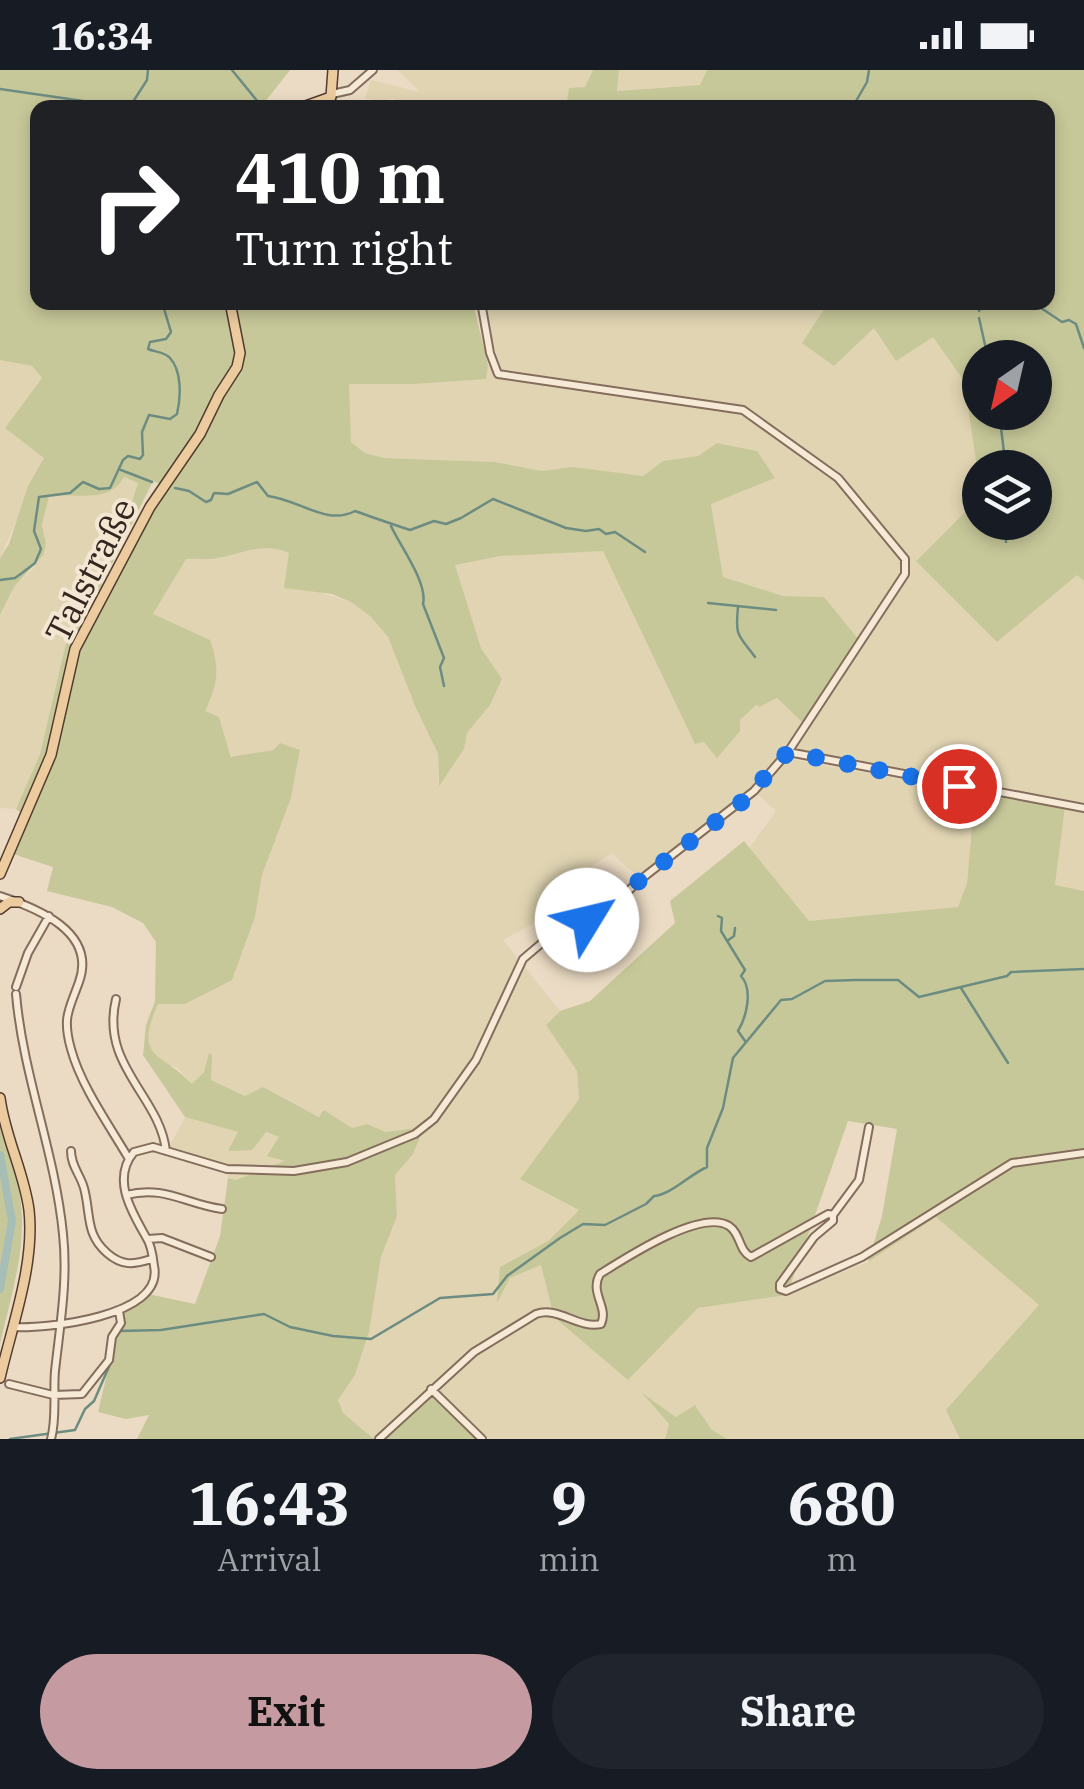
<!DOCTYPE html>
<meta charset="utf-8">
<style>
body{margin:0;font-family:"IBM Plex Serif",serif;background:#20242c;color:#f1f3f6;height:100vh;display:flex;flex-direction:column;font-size:38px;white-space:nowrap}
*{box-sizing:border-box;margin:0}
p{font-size:32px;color:#9ea1a6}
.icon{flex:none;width:55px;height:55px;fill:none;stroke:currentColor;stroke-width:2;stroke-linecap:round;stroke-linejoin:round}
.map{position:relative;height:1369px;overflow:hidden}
.drawer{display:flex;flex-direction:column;background:#171b24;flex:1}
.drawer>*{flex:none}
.hud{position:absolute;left:30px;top:30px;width:1025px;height:210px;border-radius:20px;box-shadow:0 5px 15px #0003;background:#202124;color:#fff;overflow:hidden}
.needle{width:65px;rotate:214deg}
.controls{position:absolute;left:962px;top:270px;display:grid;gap:20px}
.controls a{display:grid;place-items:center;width:90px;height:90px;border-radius:50%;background:#171b24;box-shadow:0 5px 15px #0003;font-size:50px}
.pin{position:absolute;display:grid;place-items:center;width:85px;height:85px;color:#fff;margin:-42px;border:5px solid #fff;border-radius:50%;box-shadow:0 2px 10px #0007}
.me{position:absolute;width:110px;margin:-55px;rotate:54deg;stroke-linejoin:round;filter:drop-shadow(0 0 8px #0008)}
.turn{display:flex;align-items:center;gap:35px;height:210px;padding:0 40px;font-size:45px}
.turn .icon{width:130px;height:130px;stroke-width:2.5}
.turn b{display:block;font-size:70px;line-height:85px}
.eta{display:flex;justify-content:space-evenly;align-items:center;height:170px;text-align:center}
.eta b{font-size:60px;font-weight:700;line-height:70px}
.cta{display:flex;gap:20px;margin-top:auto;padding:20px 40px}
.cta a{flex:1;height:115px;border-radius:60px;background:#c59ba1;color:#111;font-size:40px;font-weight:700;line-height:115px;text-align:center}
.cta a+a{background:#20242c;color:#f1f3f6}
.status{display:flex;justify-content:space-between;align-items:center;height:70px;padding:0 50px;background:#171b24;direction:ltr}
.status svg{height:28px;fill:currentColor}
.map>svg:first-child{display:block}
</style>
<div class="status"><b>16:34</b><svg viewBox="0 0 49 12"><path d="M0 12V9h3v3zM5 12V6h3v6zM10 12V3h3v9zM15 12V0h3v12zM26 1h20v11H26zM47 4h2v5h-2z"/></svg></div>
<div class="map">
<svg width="1084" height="1369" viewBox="0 0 1084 1369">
<rect width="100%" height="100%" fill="#ebdbc4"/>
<path fill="#e0d4b2" d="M398 0H593L585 17 569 19 566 37 407 38 393 28 384 32 365 28 371 10 420 22Z
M619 0H707L700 15 617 21Z
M486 233H828L802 273 875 257 933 267 964 311 979 411 975 432 916 491 1078 504 1084 511V736L797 683 794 676 808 657 824 527 783 526 723 508 711 434 774 408 757 381 717 373 698 386 663 391 644 406 573 398 542 401 495 392 384 388 365 383 351 372 348 314H415L485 309 488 295 501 296 494 278Z
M0 290 32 296 42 308 44 388 0 488Z
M124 407 138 413 136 426 66 573 40 684 16 739 0 738V545L14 517 33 499 46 474 42 455 49 426Z
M275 477 289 483 324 524 351 532 371 547 388 567 415 636 438 684V714L463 679 467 663 490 635 502 609 481 578 454 495 501 486 603 480 695 673 704 672 717 687 740 650 756 635 759 637 777 628 804 654 756 716 638 807 612 783 565 813 572 833 503 870 560 941 546 955 577 1001 579 1029 521 1109 579 1140 548 1171 501 1197 499 1230 510 1208 541 1195 628 1310 698 1238 787 1225 868 1192 936 1147 1040 1235 947 1340 960 1369H727L712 1360 696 1336 676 1347 646 1328 669 1354 665 1369H476L432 1326 381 1369H374L343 1343 338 1330 355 1305 369 1262 381 1187 397 1146 395 1105 413 1084 386 1062 367 1054 352 1058 325 1041 320 1047 263 1017 245 1026 211 1010 210 984 204 1002 193 1015 177 997 165 995 149 977 147 958 158 933 232 910 255 847 262 805 291 728 300 681 280 673 273 680 232 688 219 648 204 642 213 623 153 544 186 488H218L240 480Z
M783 688 975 722 967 813 958 837 809 852 749 778 776 741 755 722Z
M1065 737 1084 740V821L1055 816Z
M185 1047 238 1062 229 1081 265 1062 279 1067 287 1091 236 1110 228 1108 229 1098 168 1079Z"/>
<path fill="#c7c899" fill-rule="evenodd" d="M0 0H290L261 37 38 38V232L473 233 488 295 486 309 415 314H349L351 372 365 383 384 388 495 392 542 401 573 397 643 406 663 391 698 386 717 373 757 381 775 408 711 434 723 507 783 526 824 527 859 570 804 654 777 628 759 637 756 635 740 650V661L717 688 704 672 695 674 603 481 501 486 455 495 481 578 502 609 490 635 467 663 464 679 439 716 438 684 415 636 388 567 371 547 351 532 332 524 284 518 289 483C263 472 244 483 218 488 208 490 196 488 186 489L153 544 210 570C220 598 218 614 205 641L219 647 231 687 273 680 280 673 300 680 291 728 262 805 255 847 232 910 185 934H158C133 990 161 981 192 1014L204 1002 209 983 212 985 211 1010 245 1026 263 1017 319 1047 324 1040 352 1058 367 1054 386 1062 424 1057 413 1084 395 1105 397 1146 381 1187 369 1262 355 1305 338 1330 343 1343 374 1369H137L149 1345 126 1349 98 1342 121 1245 148 1224 195 1234 220 1166 228 1108 236 1110 285 1091 267 1086 279 1067 266 1062 252 1080 228 1081 238 1062 185 1047 143 985 146 955 155 931 156 872 143 853 112 837 47 821 53 797 10 783 52 691 79 580 150 441 168 417 153 411 71 577 46 683 20 742 16 739 40 684 66 573 125 454 138 413 124 407C108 435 77 422 49 426L42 455 46 474 43 485 14 517 0 545V488L9 474 28 416 44 388 5 358 42 308 32 296 0 290Z
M593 0H619L617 21 700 15 707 0H1084V511L1077 505 997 572 916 491 975 432 979 411 964 311 933 267 896 291 874 258 834 296 802 273 828 233 1048 232V38L566 37 569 18 585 17ZM980 288H1035V342H980ZM980 398H1035V452H980Z
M975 722 1065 737 1055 815 1084 821V1369H960L946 1340 1039 1235 936 1147 868 1192 882 1146 897 1059 848 1051 787 1225 698 1238 628 1310 554 1247 541 1195 510 1208 497 1233 500 1197 548 1171 579 1140 520 1109 579 1029 577 1001 546 955 560 941 590 931 675 853 670 831 744 771 809 851 958 837 967 813Z
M0 1057C9 1086 22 1118 22 1149 23 1191 9 1234 0 1274Z
M642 1323 676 1347 695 1335 712 1360 727 1369H665L669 1354Z
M432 1325 476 1369H381L426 1329Z"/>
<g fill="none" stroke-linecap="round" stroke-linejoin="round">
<path stroke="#6d8c81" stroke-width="2.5" d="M232 0 263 38
M0 19 90 32
M95 33 128 38
M129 38 147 10 148 0
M738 38H742
M808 38 814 33 819 38
M852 38 867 12 869 0
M1013 232H1017
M1040 232 1041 238 1062 252 1069 250 1076 254 1084 278
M979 241 984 232
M979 248 988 288
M999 342 1006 398
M121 400 152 412
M175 418 189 421 206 432 211 430 214 423 228 424 257 412 268 426C300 430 327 456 355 441 374 448 392 454 410 460L434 451 446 454 461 448 493 429 566 458 586 461 599 459 606 464 615 462 645 482
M1005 452 1006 472
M391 456C400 476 428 513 423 534L444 588 440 597 444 616
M0 510 15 508 22 503 35 493 41 479 34 461 39 427 70 423 83 412 99 419 110 418 123 390 128 386 140 389 143 385 142 362 149 345 170 349 177 344C181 327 182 301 170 288 165 282 155 282 148 279L150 272 166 269 171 262 162 232
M708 533 776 540
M738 537C735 567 738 564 755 587
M718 846 722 848 721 861 745 900 741 906C753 919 747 946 738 961L745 971
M727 871 734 866 735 858
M961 918 1008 993
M119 1261 161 1260 264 1244 290 1257 333 1266 371 1269 440 1228 493 1224 507 1206 560 1168 583 1154 605 1155 646 1134 654 1126C672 1124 689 1105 707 1097V1078L723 1038 733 988 781 930 792 929 825 911 856 910H898L919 927 1007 906 1011 902 1084 899
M10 1369 75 1360 85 1339 94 1331 111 1292"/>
<path stroke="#a6beb5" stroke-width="8" d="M0 1085 12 1151 0 1219"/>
<g stroke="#846d5c" stroke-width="10">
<path id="minor" d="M332 24 350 20 373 0
M788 682 1084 738
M0 826C37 838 97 862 79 912 69 940 62 947 71 979 81 1016 109 1055 129 1089
M16 917 28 883 49 846
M16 924C23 1006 55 1082 63 1164 68 1210 60 1255 55 1301 53 1323 57 1348 51 1369
M116 929C100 996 160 1026 166 1081
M71 1081C71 1096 80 1104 84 1118 91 1144 85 1164 107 1183 122 1196 133 1195 151 1189
M126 1125C165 1115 185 1134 222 1139
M833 1145 859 1110 869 1057
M148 1169 162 1168 211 1187
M13 1257C45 1259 165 1247 154 1196 153 1187 151 1174 146 1167 132 1142 111 1109 134 1082L153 1077 227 1099 294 1101 347 1092 415 1064 434 1049 476 990 523 889 543 872 612 836 640 810 754 721 788 682 905 504V489L838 408 743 340 498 304 490 283 481 232
M9 1314 53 1325 82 1324 109 1290 112 1267 121 1253 119 1241
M431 1319 482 1369
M379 1369 474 1282 536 1244C558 1236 578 1259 601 1254 609 1237 589 1223 600 1204 624 1189 701 1138 729 1156 741 1164 738 1180 751 1187L828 1144 833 1145V1151L814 1167 780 1214V1219L786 1221 862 1187 1012 1093 1084 1083"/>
</g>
<g stroke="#523c30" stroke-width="12">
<path id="major" d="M300 38 331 27 333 0
M0 804 51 685 75 579 150 437 200 364 219 325 237 297 240 283 230 232
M0 839 9 832H19
M0 1028C5 1067 24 1102 29 1140 35 1195 12 1255 0 1308"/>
</g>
<use href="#minor" stroke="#f6ead7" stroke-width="6"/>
<use href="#major" stroke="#eccc9f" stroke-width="9"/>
</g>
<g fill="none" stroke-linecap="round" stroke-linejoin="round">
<path stroke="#1a73e8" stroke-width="18" stroke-dasharray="0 32.4" d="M587 850 612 836 640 810 743 731 788 682 959 716"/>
</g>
<g text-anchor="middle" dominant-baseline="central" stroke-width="8" stroke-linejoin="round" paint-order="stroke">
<g font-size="35" fill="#35271f" stroke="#f3e7d3">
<text transform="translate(90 500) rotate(-63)">Talstraße</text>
</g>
</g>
</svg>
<div class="controls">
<a><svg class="needle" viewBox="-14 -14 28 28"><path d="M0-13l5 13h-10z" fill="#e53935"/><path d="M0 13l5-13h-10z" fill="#9ea1a6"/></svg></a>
<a><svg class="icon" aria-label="layers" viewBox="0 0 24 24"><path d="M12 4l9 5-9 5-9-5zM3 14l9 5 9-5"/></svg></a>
</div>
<div class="pin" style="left:959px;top:716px;background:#d93025"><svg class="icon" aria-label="arrive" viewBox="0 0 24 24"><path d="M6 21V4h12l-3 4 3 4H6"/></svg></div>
<svg class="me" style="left:587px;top:850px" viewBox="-20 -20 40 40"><circle r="19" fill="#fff"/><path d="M0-13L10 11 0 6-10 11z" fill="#1a73e8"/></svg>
<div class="hud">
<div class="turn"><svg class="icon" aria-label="right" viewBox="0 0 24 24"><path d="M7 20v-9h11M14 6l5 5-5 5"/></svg><div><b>410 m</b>Turn right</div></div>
</div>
</div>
<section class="drawer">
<div class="eta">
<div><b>16:43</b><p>Arrival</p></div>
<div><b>9</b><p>min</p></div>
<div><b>680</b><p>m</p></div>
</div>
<div class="cta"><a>Exit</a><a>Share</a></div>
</section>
